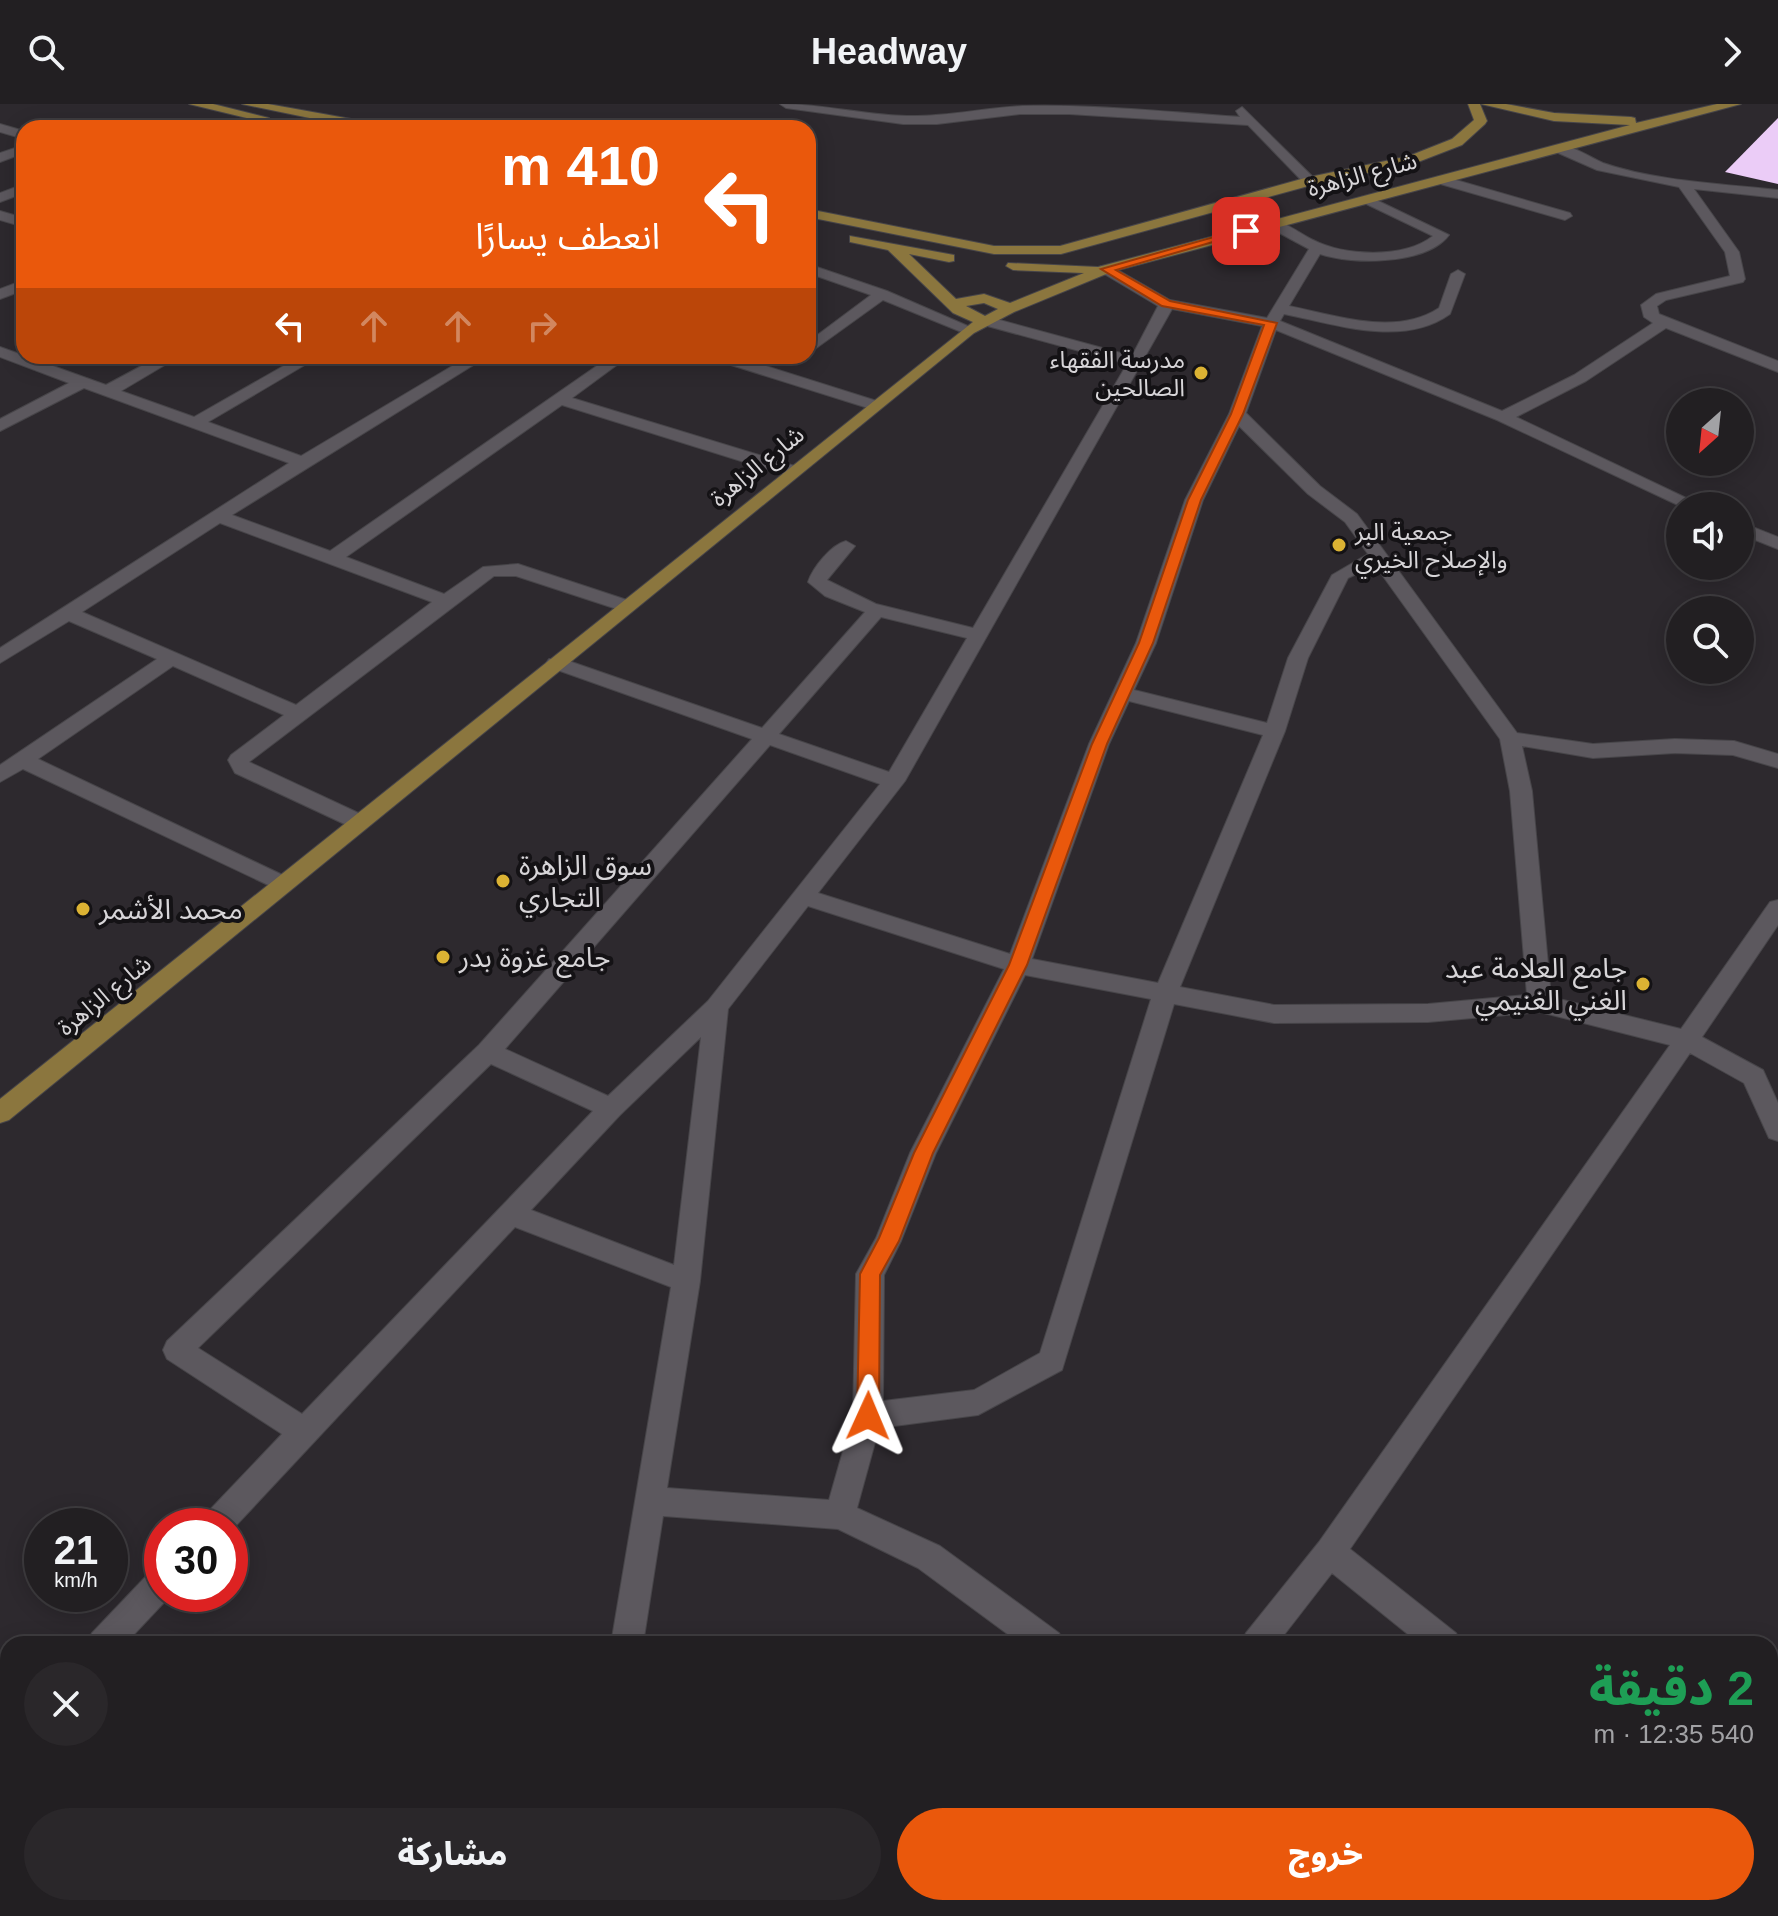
<!DOCTYPE html>
<html lang="ar">
<meta charset="utf-8">
<style>
body{margin:0;font-family:Arial,"Noto Sans Arabic",sans-serif;background:#2a272a;color:#f1f3f6;direction:rtl;height:100vh;display:flex;flex-direction:column;font-size:30px;white-space:nowrap}
*{box-sizing:border-box;margin:0}
p{font-size:26px;color:#a2a2a5}
.icon{flex:none;width:44px;height:44px;fill:none;stroke:currentColor;stroke-width:2;stroke-linecap:round;stroke-linejoin:round}
.map{position:relative;flex:1;overflow:hidden;direction:ltr}
.drawer{position:absolute;left:0px;top:1532px;width:1778px;height:280px;display:flex;flex-direction:column;background:#221f22;border-radius:24px 24px 0 0;box-shadow:0 4px 20px #0003,0 0 0 2px #3f3d40;direction:rtl}
.drawer>*{flex:none}
.guide{position:absolute;left:16px;top:16px;width:800px;height:244px;border-radius:24px;box-shadow:0 4px 20px #0003,0 0 0 2px #3f3d40;direction:rtl;background:#ea580c;color:#fff;overflow:hidden}
.needle{width:52px;rotate:207deg}
.tools{position:absolute;left:1666px;top:284px;display:grid;gap:16px}
.tools a{display:grid;place-items:center;width:88px;height:88px;border-radius:50%;background:#221f22;box-shadow:0 4px 20px #0003,0 0 0 2px #3f3d40;font-size:40px}
.speed{position:absolute;left:24px;top:1404px;display:flex;gap:16px;font-size:40px;font-weight:700;text-align:center}
.speed>*{display:grid;place-content:center;width:104px;height:104px;border-radius:50%;background:#221f22;box-shadow:0 4px 20px #0003,0 0 0 2px #3f3d40;line-height:1}
.speed small{font-size:20px;font-weight:400}
.speed .limit{border:12px solid #d22;background:#fff;color:#111}
.pin{position:absolute;display:grid;place-items:center;width:68px;height:68px;color:#fff;margin:-34px;border-radius:16px;box-shadow:0 4px 12px #0006}
.me{position:absolute;width:88px;margin:-44px;rotate:1deg;stroke-linejoin:round;filter:drop-shadow(0 0 6px #0008)}
.turn{display:flex;align-items:center;gap:28px;height:168px;padding:0 24px;font-size:36px}
.turn .icon{width:104px;height:104px;stroke-width:2.5}
.turn b{display:block;font-size:56px;line-height:68px}
.lanes{display:flex;align-items:center;height:76px;padding:0 24px;background:#0003;justify-content:center;gap:40px;direction:ltr}
.lanes .off{opacity:.35}
.round{display:grid;place-items:center;flex:none;width:84px;height:84px;border-radius:42px;background:#2a272a}
.headline{display:flex;align-items:center;justify-content:space-between;height:136px;padding:0 24px}
h1{font-size:48px;font-weight:800;line-height:60px;color:#1e9e55}
.button{display:flex;gap:16px;margin-top:auto;padding:16px 24px}
.button a{flex:1;height:92px;border-radius:48px;background:#ea580c;color:#fff;font-size:32px;font-weight:800;line-height:92px;text-align:center}
.button a+a{background:#2a272a;color:#f1f3f6}
header{display:flex;justify-content:space-between;align-items:center;height:104px;padding:0 24px;background:#221f22;font-size:36px;font-weight:800}
.map>svg:first-child{display:block}
</style>
<header><svg class="icon" aria-label="forward" viewBox="0 0 24 24"><path d="M9 5l7 7-7 7"/></svg>Headway<svg class="icon" aria-label="search" viewBox="0 0 24 24"><circle cx="10" cy="10" r="6"/><path d="M15 15l6 6"/></svg></header>
<div class="map">
<svg width="1778" height="1812" viewBox="0 0 1778 1812">
<rect width="100%" height="100%" fill="#2d292e"/>
<path fill="#ebccf7" d="M1778 14V80L1725 68Z"/>
<g fill="none" stroke-linecap="round" stroke-linejoin="round">
<g stroke="#474549" stroke-width="2">
<path id="street" d="M780 0C823 0 864 11 907 12 946 13 983 4 1022 2 1094 0 1168 8 1240 13L1236 7 1242 3 1317 77 1305 80 1248 21 1069 10H1020L937 20H903L786 4Z
M0 20 24 27V35L0 28Z
M24 41V49L0 58V49Z
M1556 42C1572 40 1589 53 1603 59 1654 77 1724 80 1778 86V94L1694 85 1739 148 1745 175 1743 178 1666 196 1657 202 1659 210 1778 257V268L1666 224 1586 277 1516 313 1703 402H1680L1497 316 1276 226 1246 309 1320 382 1357 410 1517 629 1593 640 1675 635 1734 637 1778 650V664L1733 651 1675 649 1593 654 1522 642 1532 687 1551 893 1681 925 1770 798 1778 796V821L1702 933 1763 966 1778 999V1037L1769 1034 1744 979 1690 949 1350 1445 1456 1529 1461 1540H1420L1332 1469 1277 1540H1241L1246 1529 1319 1438 1670 941 1540 908 1428 918 1274 919 1174 900 1062 1266 978 1311 879 1324 857 1404 940 1442 1059 1529 1064 1540H1021L918 1464 838 1425 663 1412 643 1540H611L671 1183 515 1123 230 1428V1422H200L204 1412 282 1330 167 1255 163 1246 167 1237 479 941 752 635 549 563 546 559 549 555H563L762 624 865 508 825 492 808 478C813 463 831 441 846 437L855 442 827 476 876 500 973 524 1127 260 980 220 977 217 985 212 1132 252 1158 202 1101 168V162H1111L1170 196 1267 214 1309 145 1268 123V117C1283 115 1300 130 1313 136 1344 152 1404 155 1433 132L1358 96 1370 93 1449 131C1427 161 1352 161 1320 150L1289 202C1335 211 1395 233 1439 204L1451 170 1458 166 1465 170 1450 210C1403 244 1335 220 1284 210L1280 217 1502 307 1574 271 1653 219 1644 213 1641 201 1656 190 1730 172 1725 148 1679 83 1597 66 1556 48ZM1172 205 1262 222 1229 310 1185 396 1136 539 1089 640 1010 850 818 789 905 677ZM1239 322 1308 390 1345 418 1368 450 1332 471 1288 554 1267 619 1134 586 1156 539 1203 396ZM1375 461 1500 635 1510 687 1527 891 1428 900 1274 901 1180 883 1285 627 1308 554 1348 474ZM881 513 967 534 889 668 779 630ZM1129 597 1263 631 1158 879 1032 855 1109 640ZM770 641 880 680 708 897 608 992 505 945ZM808 802 1004 865 910 1049 876 1134 856 1170 853 1312 829 1396 667 1384 700 1177 728 905ZM1025 871 1151 895 1040 1249 974 1286 883 1297 884 1171 901 1137 936 1049ZM701 933 674 1161 531 1106 620 1011ZM491 960 593 1007 302 1310 198 1244Z
M1442 72 1570 109 1572 112 1565 116 1437 79V73Z
M24 80V89L0 98V89Z
M0 107 24 114V123L0 116Z
M808 160 887 187 977 226 969 231 964 229 883 196 808 250V238L871 191 808 169Z
M24 176V186L0 195V185Z
M0 243 106 281 160 252H180L121 287 194 313 301 252H320L208 318 301 352 469 252H488L232 411 330 447 611 252H629L572 294 798 363 801 367 792 372 786 371 562 301 346 453 444 490 483 463 518 460 633 498 635 502 626 508 516 472H494L249 658 367 713 370 718 367 723H351L235 669 228 656 231 651 284 611 173 562 38 655 291 775 294 780 291 785 283 788 23 665 0 678V661L157 555 69 517 0 559V544L289 359 84 284 0 327V315L69 279 0 253ZM220 419 432 498 296 601 82 508Z
M710 252H734L880 298 882 301 880 304H868L712 255Z
M1740 418 1778 433V445L1740 430Z
M162 1463V1490H172L125 1540H87L92 1529 151 1467Z
M8 1624V1662L0 1666V1628Z
M1770 1769 1778 1773V1809L1767 1804H1770Z
M116 1804H154L158 1812H120Z
M571 1804H607L606 1812H570Z
M1026 1804H1064L1060 1812H1022Z"/>
</g>
<g stroke="#474549" stroke-width="2">
<path id="primary" d="M189 0H213L269 14 263 18Z
M242 0H268L379 20 385 24H358Z
M1468 0H1480L1487 17 1485 20 1462 41 1418 58 1312 81 1061 150H994L808 113V105L994 142H1060L1305 74 1409 52 1452 35 1474 16Z
M1481 0H1506L1554 9 1631 13 1635 14 1636 19 1717 0H1741L1111 168 1014 208 974 229 9 1016 0 1019V995L973 218 953 209 888 146 850 138V132L954 151V157L949 158 909 150 956 195 984 190 1010 199 1084 169 1013 166 1006 162 1008 159 1098 163 1630 21 1554 17ZM984 199 998 205 985 212 966 202Z"/>
</g>
<use href="#street" fill="#5c585e" fill-rule="evenodd"/>
<use href="#primary" fill="#8b763e" fill-rule="evenodd"/>
</g>
<path fill="#ea580c" stroke="#983908" stroke-width="2" d="M1242 125 1251 127 1116 166 1170 197 1277 219 1243 310 1201 396 1153 539 1107 640 1027 861 933 1049 899 1137 880 1171 879 1312 875 1319 868 1322 860 1319 857 1312 860 1170 879 1134 914 1049 1009 861 1092 640 1139 539 1188 396 1231 310 1264 221 1162 202 1101 165Z"/>
<g fill="#dbb233" stroke="#141215" stroke-width="3">
<circle cx="1201" cy="269" r="8"/>
<circle cx="1339" cy="441" r="8"/>
<circle cx="503" cy="777" r="8"/>
<circle cx="83" cy="805" r="8"/>
<circle cx="443" cy="853" r="8"/>
<circle cx="1643" cy="880" r="8"/>
</g>
<g text-anchor="middle" dominant-baseline="central" stroke-width="8" stroke-linejoin="round" paint-order="stroke">
<g font-size="24" fill="#d7d5d8" stroke="#141215">
<text transform="translate(1362 70) rotate(-15)">شارع الزاهرة</text>
<text transform="translate(757 362) rotate(-39)">شارع الزاهرة</text>
<text transform="translate(104 891) rotate(-39)">شارع الزاهرة</text>
</g>
<g font-size="24" fill="#d7d5d8" stroke="#141215" text-anchor="end">
<text x="1185" y="255">مدرسة الفقهاء<tspan x="1185" dy="28">الصالحين</tspan></text>
<text x="1355" y="427" text-anchor="start">جمعية البر<tspan x="1355" dy="28">والإصلاح الخيري</tspan></text>
</g>
<g font-size="28" fill="#d7d5d8" stroke="#141215" text-anchor="start">
<text x="519" y="761">سوق الزاهرة<tspan x="519" dy="32">التجاري</tspan></text>
<text x="99" y="805">محمد الأشمر</text>
<text x="459" y="853">جامع غزوة بدر</text>
<text x="1627" y="864" text-anchor="end">جامع العلامة عبد<tspan x="1627" dy="32">الغني الغنيمي</tspan></text>
</g>
</g>
</svg>
<div class="tools">
<a><svg class="needle" viewBox="-14 -14 28 28"><path d="M0-13l5 13h-10z" fill="#e53935"/><path d="M0 13l5-13h-10z" fill="#a2a2a5"/></svg></a>
<a><svg class="icon" aria-label="sound" viewBox="0 0 24 24"><path d="M4 9h4l5-4v14l-5-4H4zM17 9q2 3 0 6"/></svg></a>
<a><svg class="icon" aria-label="search" viewBox="0 0 24 24"><circle cx="10" cy="10" r="6"/><path d="M15 15l6 6"/></svg></a>
</div>
<div class="speed"><div>21<small>km/h</small></div><div class="limit">30</div></div>
<div class="pin" style="left:1246px;top:127px;background:#d93025"><svg class="icon" aria-label="arrive" viewBox="0 0 24 24"><path d="M6 21V4h12l-3 4 3 4H6"/></svg></div>
<svg class="me" style="left:868px;top:1312px" viewBox="-20 -20 40 40"><path d="M0-17L14 15 0 8-14 15z" fill="#ea580c" stroke="#fff" stroke-width="4"/></svg>
<div class="guide">
<div class="turn"><svg class="icon" aria-label="left" viewBox="0 0 24 24"><path d="M17 20v-9H6M10 6l-5 5 5 5"/></svg><div><b>410 m</b>انعطف يسارًا</div></div>
<div class="lanes"><svg class="icon" aria-label="left" viewBox="0 0 24 24"><path d="M17 20v-9H6M10 6l-5 5 5 5"/></svg><svg class="icon off" aria-label="ahead" viewBox="0 0 24 24"><path d="M12 20V5M6 11l6-6 6 6"/></svg><svg class="icon off" aria-label="ahead" viewBox="0 0 24 24"><path d="M12 20V5M6 11l6-6 6 6"/></svg><svg class="icon off" aria-label="right" viewBox="0 0 24 24"><path d="M7 20v-9h11M14 6l5 5-5 5"/></svg></div>
</div>
<section class="drawer">
<div class="headline"><div><h1>2 دقيقة</h1><p>540 m · 12:35</p></div><a class="round"><svg class="icon" aria-label="close" viewBox="0 0 24 24"><path d="M6 6l12 12M18 6L6 18"/></svg></a></div>
<div class="button"><a>خروج</a><a>مشاركة</a></div>
</section>
</div>
